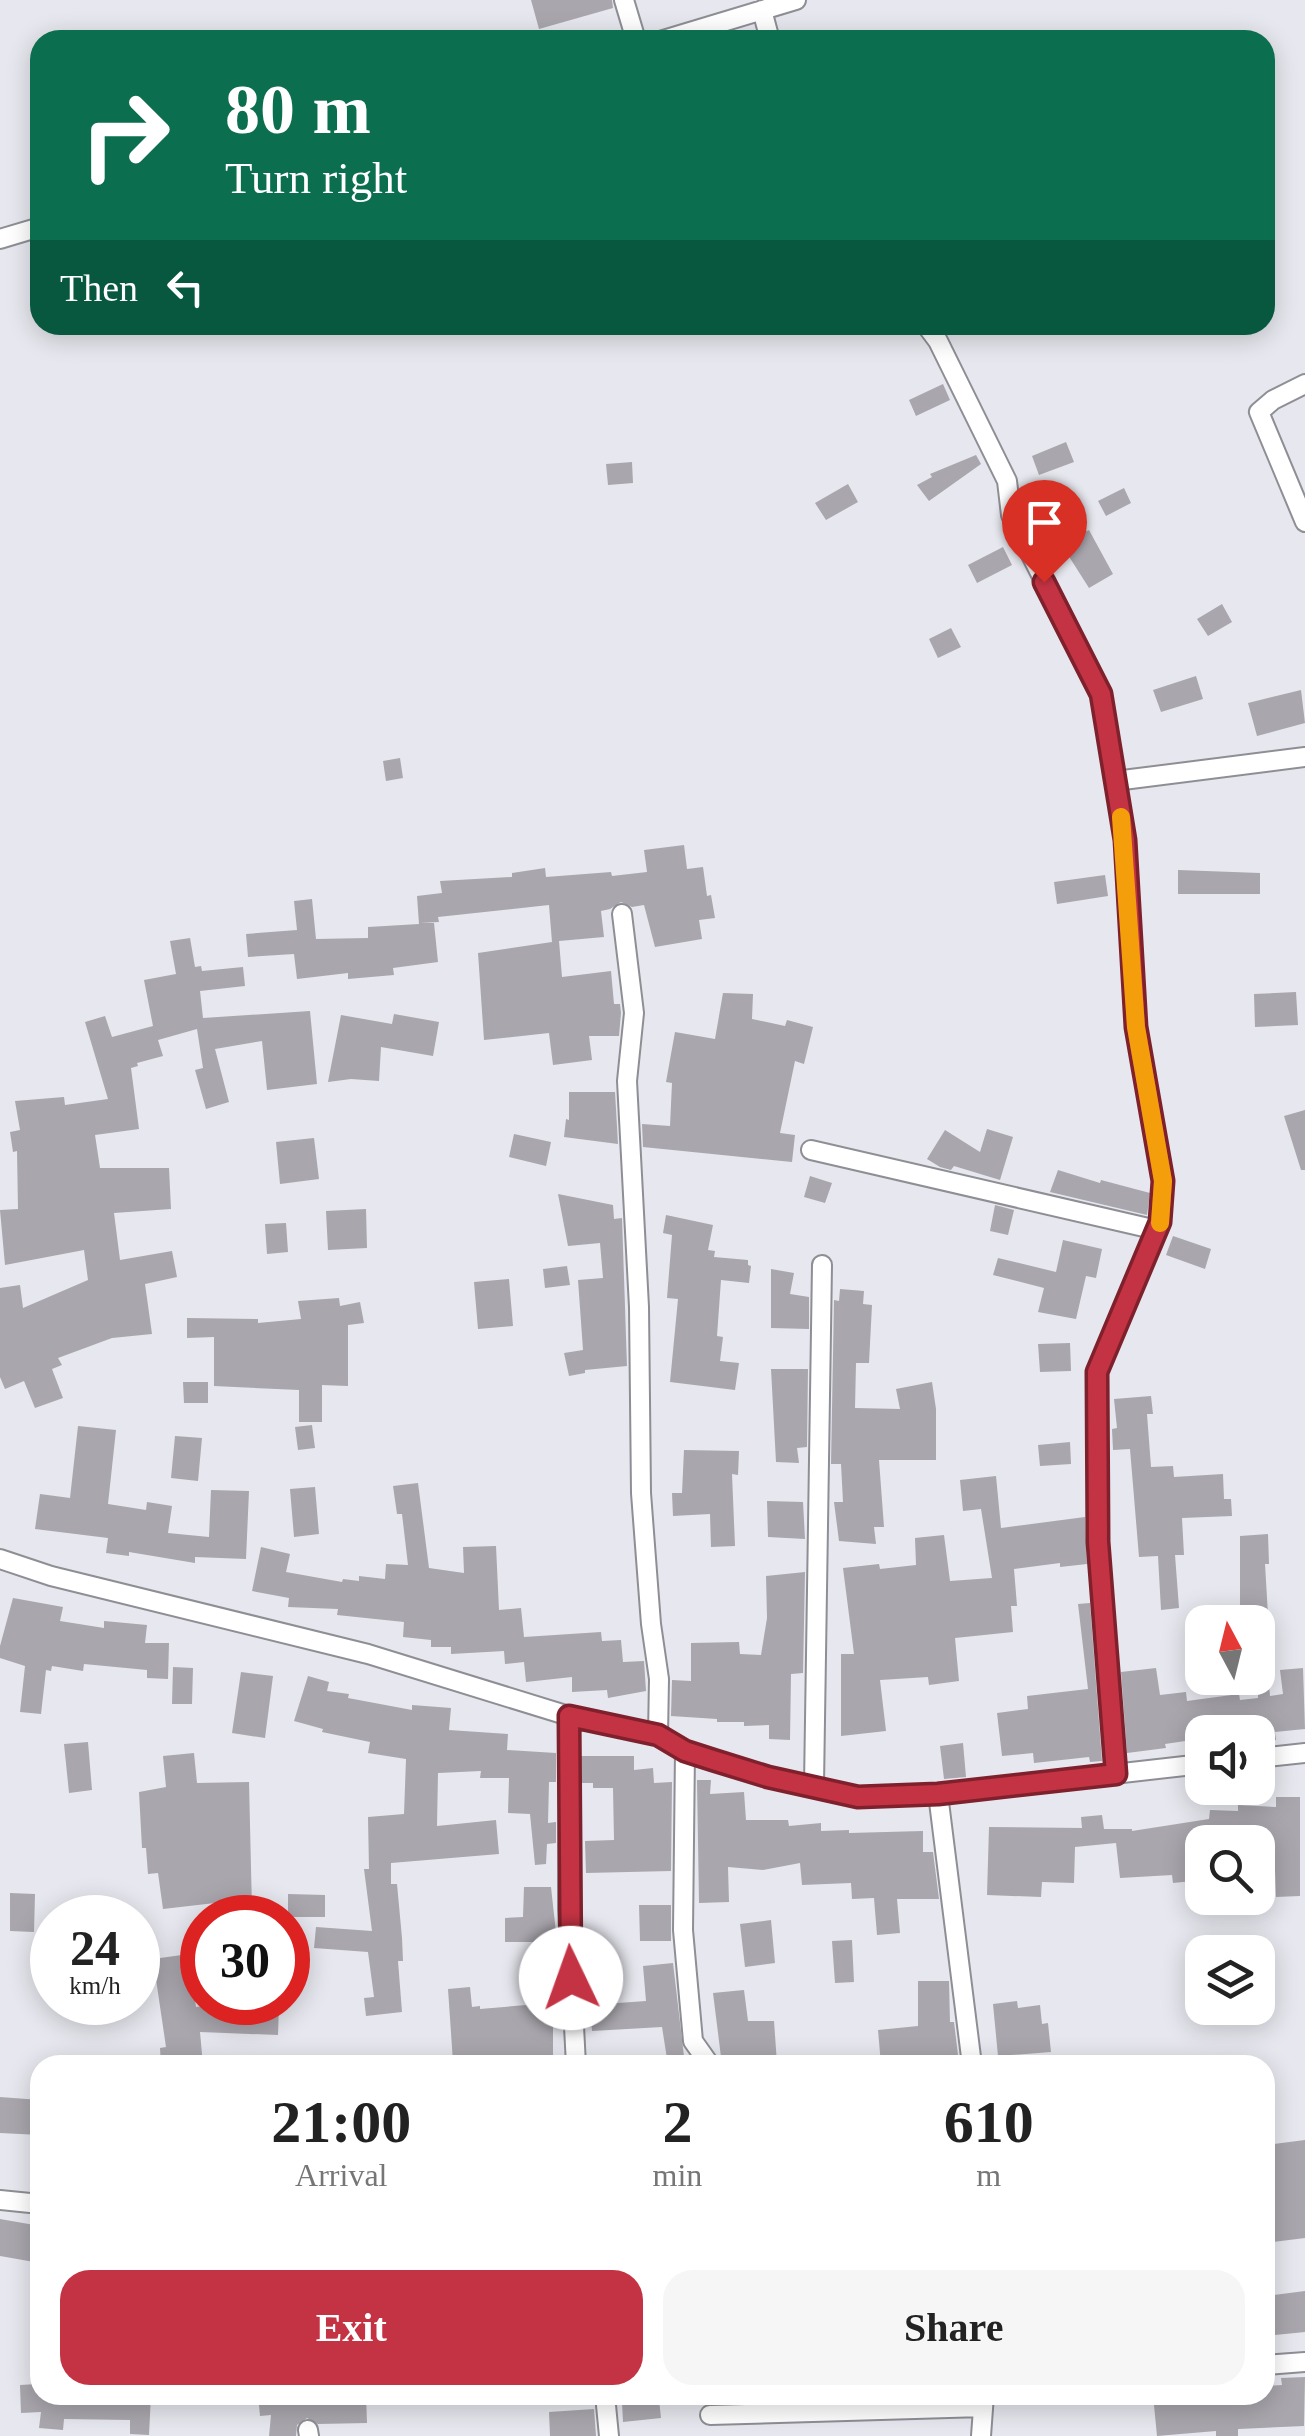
<!DOCTYPE html>
<style>
body{margin:0;font-family:Georgia,serif;background:#f6f6f6;color:#222;height:100vh;display:flex;flex-direction:column;font-size:38px;white-space:nowrap}
*{box-sizing:border-box;margin:0}
p{font-size:32px;color:#767676}
.icon{flex:none;width:55px;height:55px;fill:none;stroke:currentColor;stroke-width:2;stroke-linecap:round;stroke-linejoin:round}
.map{position:relative;flex:1;overflow:hidden}
.side{position:absolute;left:30px;top:2055px;width:1245px;height:350px;display:flex;flex-direction:column;background:#fff;border-radius:30px;box-shadow:0 5px 25px #0003}
.side>*{flex:none}
.hud{position:absolute;left:30px;top:30px;width:1245px;height:305px;border-radius:30px;box-shadow:0 5px 25px #0003;background:#0b6e4f;color:#fff;overflow:hidden}
.needle{width:65px;rotate:353deg}
.tools{position:absolute;left:1185px;top:1605px;display:grid;gap:20px}
.tools a{display:grid;place-items:center;width:90px;height:90px;border-radius:20px;background:#fff;box-shadow:0 5px 25px #0003;font-size:50px}
.speed{position:absolute;left:30px;top:1895px;display:flex;gap:20px;font-size:50px;font-weight:700;text-align:center}
.speed>*{display:grid;place-content:center;width:130px;height:130px;border-radius:50%;background:#fff;box-shadow:0 5px 25px #0003;line-height:1}
.speed small{font-size:25px;font-weight:400}
.speed .limit{border:15px solid #d22;background:#fff;color:#111}
.pin{position:absolute;display:grid;place-items:center;width:85px;height:85px;color:#fff;margin:-102px -42px;border-radius:50% 50% 50% 0;rotate:-45deg;box-shadow:0 0 10px #0007}
.pin .icon{rotate:45deg}
.me{position:absolute;width:110px;margin:-55px;rotate:357deg;stroke-linejoin:round;filter:drop-shadow(0 0 8px #0008)}
.turn{display:flex;align-items:center;gap:35px;height:210px;padding:0 30px;font-size:45px}
.turn .icon{width:130px;height:130px;stroke-width:2.5}
.turn b{display:block;font-size:70px;line-height:85px}
.then{display:flex;align-items:center;height:95px;padding:0 30px;background:#0003;gap:20px;font-size:38px}
.eta{display:flex;justify-content:space-evenly;align-items:center;height:170px;text-align:center}
.eta b{font-size:60px;font-weight:700;line-height:70px}
.primary-button{display:flex;gap:20px;margin-top:auto;padding:20px 30px}
.primary-button a{flex:1;height:115px;border-radius:30px;background:#c43343;color:#fff;font-size:40px;font-weight:700;line-height:115px;text-align:center}
.primary-button a+a{background:#f6f6f6;color:#222}
.map>svg:first-child{display:block}
</style>
<div class="map">
<svg width="1305" height="2436" viewBox="0 0 1305 2436">
<rect width="100%" height="100%" fill="#e7e7ef"/>
<path fill="#a9a6ad" d="M531 0H612L613 8 539 29Z
M943 384 950 400 916 416 909 400Z
M1066 442 1074 462 1039 475 1032 456Z
M976 455 981 464 929 501 917 485 932 477 930 474Z
M632 462 633 483 608 485 606 464Z
M848 484 858 502 826 520 815 503Z
M1124 488 1131 503 1106 516 1098 501Z
M1089 530 1113 574 1089 588 1061 544Z
M1003 547 1012 565 977 583 968 565Z
M1222 604 1232 622 1208 636 1197 619Z
M951 628 961 647 938 658 929 639Z
M1196 676 1203 699 1161 712 1153 690Z
M1301 690 1305 723 1257 736 1248 703Z
M400 758 403 778 386 781 383 761Z
M684 845 687 869 703 867 707 896 711 895 715 918 699 920 702 939 655 947 644 905 632 907 621 902 610 909 601 911 604 937 559 941 562 977 611 971 614 1004H620L621 1013 619 1036H589L592 1060 553 1065 549 1033 484 1040 478 953 552 942 549 905 438 917 439 922 420 923H434L438 962 393 968 394 975 348 979V973L297 979 294 954 248 957 246 934 297 930 294 901 312 899 316 939 368 938V927L419 924 417 896 442 893 440 881 512 877V873L545 868 546 877 611 872 612 876 647 872 644 850Z
M1178 870 1260 873V894H1178Z
M1105 875 1108 896 1057 904 1054 882Z
M190 938 195 967 201 966 202 971 243 967 245 986 200 991 203 1018 310 1011 317 1084 267 1090 262 1041 215 1049 229 1102 206 1109 195 1070 203 1068 197 1029 158 1040 163 1056 137 1063 138 1066 131 1068 139 1129 95 1135 100 1168H169L171 1209 114 1213 120 1260 172 1251 177 1277 145 1284 152 1334 112 1338 58 1358 62 1365 52 1369 63 1398 35 1408 24 1381 5 1389 0 1377V1288L20 1285 23 1308 88 1280 84 1250 5 1265 0 1210 18 1209 17 1151 13 1152 10 1132 20 1130 15 1101 64 1097 65 1105 108 1099 85 1022 105 1016 112 1037 153 1026 144 980 176 974 170 941Z
M1296 992 1298 1025 1255 1027 1254 994Z
M723 993 753 994 752 1019 785 1026 787 1020 813 1027 804 1064 795 1061 780 1133 795 1135 792 1162 643 1147 642 1124 670 1126 672 1083 666 1082 675 1032 715 1039Z
M394 1014 439 1022 433 1056 381 1047 379 1081 351 1079 328 1082 341 1015 392 1024Z
M569 1092H615L618 1144 564 1137 566 1119 569 1120Z
M1305 1110V1170H1301L1284 1116Z
M987 1129 1013 1137 1000 1180 954 1166 951 1170 940 1167 927 1159 945 1130 980 1152Z
M514 1134 551 1142 546 1166 509 1157Z
M314 1138 319 1179 280 1184 276 1142Z
M1058 1170 1100 1183 1101 1180 1150 1193 1147 1215 1050 1192Z
M810 1176 832 1183 825 1203 804 1197Z
M558 1194 613 1205 614 1219 622 1218 627 1366 585 1370V1373L569 1376 564 1353 583 1350 578 1280 603 1278 600 1243 568 1246Z
M995 1205 1014 1210 1008 1235 990 1231Z
M366 1209 367 1248 328 1250 326 1211Z
M666 1215 713 1225 708 1250 715 1251 714 1257 748 1260V1265L751 1266 749 1283 721 1280 717 1336 723 1337 720 1361 739 1363 735 1390 670 1382 678 1299 667 1298 672 1235 663 1233Z
M286 1223 288 1252 267 1254 265 1224Z
M1173 1236 1211 1249 1205 1269 1166 1255Z
M1063 1240 1102 1249 1096 1278 1086 1276 1076 1319 1038 1312 1044 1288 993 1275 998 1258 1056 1272Z
M567 1266 570 1285 545 1288 543 1269Z
M771 1269 794 1273 790 1294 809 1297V1329L771 1328Z
M509 1279 513 1326 478 1329 474 1282Z
M840 1289 864 1291 863 1304 872 1305 869 1363H856L855 1408 900 1409 896 1389 932 1382 936 1409V1460H879L884 1527H874L876 1544 839 1541 834 1502H843L841 1464H831L834 1300 839 1301Z
M339 1298 340 1306 360 1302 364 1323 348 1325V1386L322 1385V1422H299V1390L214 1386V1337L187 1338V1318L258 1319V1323L301 1319 298 1301Z
M1070 1343 1071 1371 1040 1372 1038 1344Z
M771 1369H808L807 1447 797 1448 799 1463 776 1462Z
M183 1382H208V1403H184Z
M1151 1396 1153 1414H1147L1151 1467 1173 1466 1174 1477 1223 1474 1224 1499H1231L1232 1516 1182 1518 1184 1555H1175L1179 1608 1161 1610 1158 1556 1139 1557 1130 1449 1113 1450 1112 1429 1117 1428 1114 1399Z
M312 1425 315 1448 298 1450 295 1427Z
M78 1426 116 1430 108 1504 146 1510 147 1502 172 1506 168 1533 209 1537 211 1490 249 1491 246 1559 195 1557V1563L129 1552V1556L106 1553 108 1538 35 1529 40 1494 70 1498Z
M175 1436 202 1438 198 1481 171 1478Z
M1070 1442 1071 1464 1040 1466 1038 1445Z
M684 1450 739 1451 738 1475 732 1474 735 1546 711 1547 710 1514 673 1516 672 1493H682Z
M996 1476 1001 1528 1085 1517 1087 1564 1060 1567V1563L1014 1569 1017 1606H1011L1013 1632 955 1638 959 1681 929 1685 928 1677 880 1680 886 1731 841 1736V1654H854L843 1568 879 1564 880 1569 916 1565 915 1538 944 1535 950 1581 992 1578 981 1509 963 1511 960 1480Z
M418 1483 429 1568 464 1573 463 1547 496 1546 499 1610 521 1608 524 1637 601 1632 602 1641 621 1640 623 1662 644 1661 646 1691 608 1698 607 1690 572 1692V1677L526 1682 524 1662 505 1664 504 1651 451 1654V1647H431V1640L403 1637 404 1622 337 1615 338 1609 288 1607 289 1598 252 1591 261 1547 290 1554 286 1572 342 1582 343 1579 359 1581V1576L385 1579 386 1564 408 1565 402 1514H397L393 1486Z
M315 1487 319 1534 294 1537 290 1489Z
M767 1501 803 1502 805 1539 768 1537Z
M1268 1534 1269 1564H1265L1268 1615 1240 1616V1536Z
M805 1572 803 1673 791 1674 790 1740 769 1739V1725L744 1726V1722H717V1719L671 1716 672 1680 691 1681V1643L739 1642 740 1654 761 1655 767 1618 766 1576Z
M13 1598 63 1607 60 1621 104 1628V1621L147 1625 145 1643H169L168 1679 147 1678V1670L84 1664 83 1671 52 1666 51 1671 46 1670 41 1714 20 1712 25 1666 0 1658V1646Z
M1090 1603 1102 1761 1090 1762 1089 1757 1034 1763 1033 1753 1002 1756 997 1713 1028 1709 1027 1696 1088 1689 1078 1604Z
M173 1667 193 1668 192 1704H172Z
M1156 1668 1160 1695 1186 1692 1187 1701 1239 1694 1240 1700 1258 1698V1686L1269 1685 1270 1696 1283 1694 1280 1670 1303 1668 1305 1729 1275 1732 1276 1740 1258 1742V1732H1191L1192 1740 1165 1744 1166 1748 1127 1753 1121 1672Z
M241 1672 273 1676 265 1738 232 1733Z
M308 1676 329 1682 327 1691 349 1694 348 1698 412 1710V1705L451 1708 449 1730 508 1734 507 1750 556 1753V1782H549L548 1823 556 1822V1843L547 1844 546 1864 535 1865 530 1814 508 1813 509 1778H480L481 1771 438 1773 437 1826 496 1820 499 1854 391 1863V1884H397L402 1938 403 1961H398L402 2012 366 2016 364 1998 374 1997 368 1952 314 1948 316 1927 372 1931 364 1869H369L368 1817 404 1814 406 1759 368 1753 370 1742 322 1732 323 1729 294 1721Z
M88 1742 92 1790 69 1793 64 1744Z
M963 1743 966 1777 944 1779 940 1746Z
M194 1753 197 1783 249 1782 252 1910 215 1909V1903L163 1909 158 1873 148 1874 146 1848H142L139 1792 166 1787 163 1756Z
M581 1756H634V1770L653 1768 654 1783 672 1782 671 1871 586 1873 585 1841 614 1840 613 1788H593V1783H581Z
M697 1780H711L710 1794 744 1792 746 1820H788L789 1826 821 1823V1831L849 1830V1833L923 1831V1852H933L939 1899H897L900 1933 877 1935 874 1898 852 1899 851 1883 802 1885 800 1863 763 1870 728 1867 729 1902 699 1903Z
M1276 1797H1300V1896L1276 1897 1275 1870H1258V1842H1202V1880L1173 1883 1172 1875 1120 1878 1116 1843 1075 1847 1074 1883 1042 1882 1041 1897 987 1895 989 1827 1082 1828 1081 1817 1102 1815 1104 1829H1132V1831L1209 1819 1210 1810 1238 1811V1805L1276 1807Z
M524 1887H551L557 1942H505V1918L523 1917Z
M10 1893 35 1894 34 1932 10 1931Z
M288 1894 325 1895V1917H288Z
M639 1905H671V1941H640Z
M771 1920 775 1963 745 1967 740 1924Z
M852 1940 854 1982 835 1983 832 1941Z
M189 1954 196 2007 230 2003 279 2005 278 2035 200 2032 203 2065H161L160 2048 166 2047 153 1959Z
M673 1963 685 2065H668L662 2027 592 2031 590 2005 646 2001 643 1966Z
M559 1976 561 2023 553 2024V2065H504L503 2058 453 2062 448 1989 470 1987 472 2007 480 2006V2009L526 2005 529 2004 527 1979Z
M918 1981H949L950 2022H954L958 2055 944 2056 945 2065H881L878 2030 918 2026Z
M744 1990 748 2021H774L777 2063 722 2065 713 1993Z
M1017 2001 1018 2008 1040 2005 1042 2024 1048 2023 1051 2052 998 2056 993 2004Z
M0 2097 40 2100V2135L0 2133Z
M1305 2140V2238L1273 2242 1270 2219H1265V2145Z
M0 2219 40 2226V2263L0 2256Z
M1305 2291V2332L1265 2336V2296Z
M1305 2377 1304 2426 1238 2429V2436H1216V2431L1157 2436 1153 2395H1265V2386L1282 2385 1281 2378Z
M38 2384V2395H151L149 2435 130 2434V2420L64 2419 63 2430 39 2428 41 2412 21 2413 20 2385Z
M258 2395H366L367 2423 318 2424 307 2418 297 2425 296 2436H269L271 2415 260 2416Z
M659 2399 661 2418 623 2422 622 2402Z
M594 2409 596 2436H550L549 2412Z"/>
<g fill="none" stroke-linecap="round" stroke-linejoin="round">
<g stroke="#8e8e95" stroke-width="22">
<path id="minor" d="M624 0 636 40
M762 10 770 40
M663 40 796 0
M0 239 40 227
M926 325 938 341 1007 481 1011 515 1101 694 1125 840 1136 1027 1163 1181 1160 1222 1097 1373 1098 1542 1116 1774
M1305 384 1273 400 1259 412 1305 522
M1115 781 1305 757
M622 914 634 1013 627 1081 639 1307 641 1493 651 1624 659 1679 658 1735
M811 1150 1157 1230
M0 1559 51 1576 368 1654 569 1716 658 1735 685 1751 768 1777 858 1797 938 1794 1202 1764
M569 1716 568 1910 576 2065
M685 1751 683 1930 693 2041 710 2065
M1258 1758 1305 1753
M814 1785 822 1265
M938 1794 972 2065
M0 2200 40 2204
M1265 2365 1305 2362
M605 2395 609 2436
M710 2415 983 2407
M308 2430 309 2436
M981 2436 984 2395"/>
</g>
<use href="#minor" stroke="#fff" stroke-width="18"/>
</g>
<g fill="none" stroke-linecap="round" stroke-linejoin="round">
<g stroke="#7f212c" stroke-width="25">
<path id="route" d="M571 1978 569 1716 658 1735 685 1751 713 1760 768 1777 858 1797 938 1794 1116 1774 1098 1542 1097 1372 1160 1222 1163 1181 1136 1027 1125 840 1101 694 1044 582"/>
</g>
<use href="#route" stroke="#c43343" stroke-width="18"/>
<path stroke="#f59e0b" stroke-width="18" d="M1121 817 1136 1027 1163 1181 1160 1223"/>
</g>
</svg>
<div class="tools">
<a><svg class="needle" viewBox="-14 -14 28 28"><path d="M0-13l5 13h-10z" fill="#e53935"/><path d="M0 13l5-13h-10z" fill="#767676"/></svg></a>
<a><svg class="icon" aria-label="sound" viewBox="0 0 24 24"><path d="M4 9h4l5-4v14l-5-4H4zM17 9q2 3 0 6"/></svg></a>
<a><svg class="icon" aria-label="search" viewBox="0 0 24 24"><circle cx="10" cy="10" r="6"/><path d="M15 15l6 6"/></svg></a>
<a><svg class="icon" aria-label="layers" viewBox="0 0 24 24"><path d="M12 4l9 5-9 5-9-5zM3 14l9 5 9-5"/></svg></a>
</div>
<div class="speed"><div>24<small>km/h</small></div><div class="limit">30</div></div>
<div class="pin" style="left:1044px;top:582px;background:#d93025"><svg class="icon" aria-label="arrive" viewBox="0 0 24 24"><path d="M6 21V4h12l-3 4 3 4H6"/></svg></div>
<svg class="me" style="left:571px;top:1978px" viewBox="-20 -20 40 40"><circle r="19" fill="#fff"/><path d="M0-13L10 11 0 6-10 11z" fill="#c43343"/></svg>
<div class="hud">
<div class="turn"><svg class="icon" aria-label="right" viewBox="0 0 24 24"><path d="M7 20v-9h11M14 6l5 5-5 5"/></svg><div><b>80 m</b>Turn right</div></div>
<div class="then">Then<svg class="icon" aria-label="left" viewBox="0 0 24 24"><path d="M17 20v-9H6M10 6l-5 5 5 5"/></svg></div>
</div>
<section class="side">
<div class="eta">
<div><b>21:00</b><p>Arrival</p></div>
<div><b>2</b><p>min</p></div>
<div><b>610</b><p>m</p></div>
</div>
<div class="primary-button"><a>Exit</a><a>Share</a></div>
</section>
</div>
